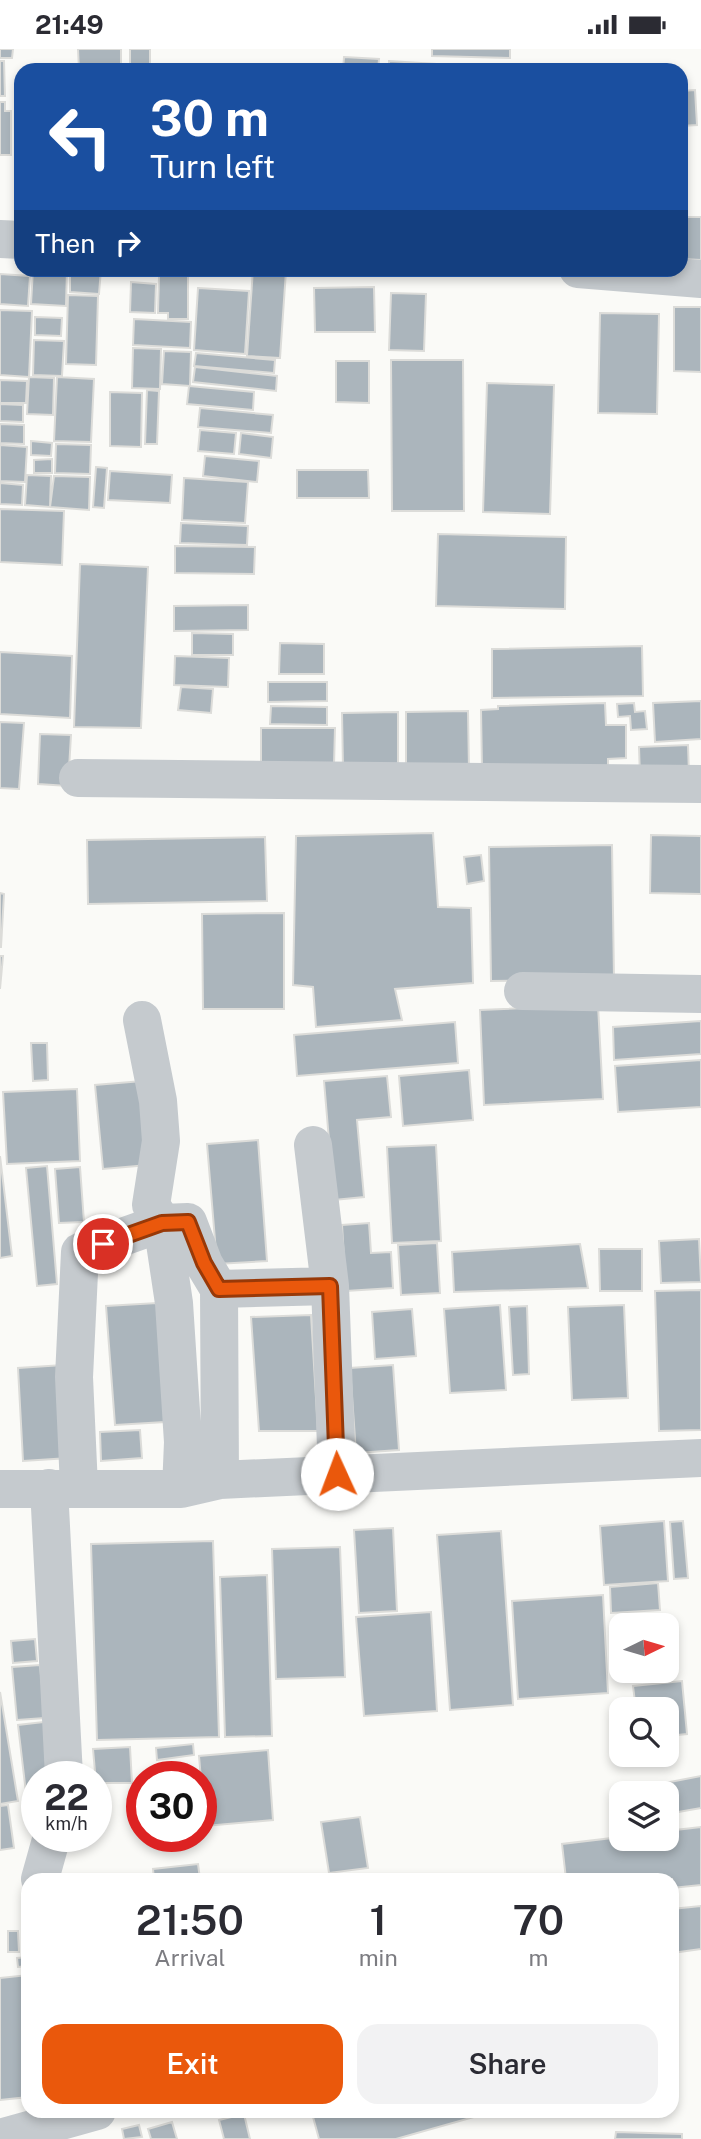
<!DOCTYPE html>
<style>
body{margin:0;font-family:"Public Sans",sans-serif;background:#f2f2f3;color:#2b2b33;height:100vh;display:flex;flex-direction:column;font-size:26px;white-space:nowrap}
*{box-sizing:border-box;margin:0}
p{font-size:23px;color:#7c7c81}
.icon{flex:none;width:38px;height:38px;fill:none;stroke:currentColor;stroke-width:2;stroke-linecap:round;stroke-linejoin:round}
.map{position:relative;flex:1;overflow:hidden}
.sheet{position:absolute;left:21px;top:1824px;width:658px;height:245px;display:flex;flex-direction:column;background:#fff;border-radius:21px;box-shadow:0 4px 10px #0003}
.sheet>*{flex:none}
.hud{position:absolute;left:14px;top:14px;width:674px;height:214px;border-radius:21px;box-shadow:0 4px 10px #0003;background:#1a4fa0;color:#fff;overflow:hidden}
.needle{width:46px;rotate:85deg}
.tools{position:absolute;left:609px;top:1564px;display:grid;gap:14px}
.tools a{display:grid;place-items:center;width:70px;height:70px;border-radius:14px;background:#fff;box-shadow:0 4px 10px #0003;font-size:35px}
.speed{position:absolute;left:21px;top:1712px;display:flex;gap:14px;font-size:35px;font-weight:700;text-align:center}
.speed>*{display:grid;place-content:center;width:91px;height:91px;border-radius:50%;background:#fff;box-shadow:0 4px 10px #0003;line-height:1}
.speed small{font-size:18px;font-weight:400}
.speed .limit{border:10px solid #d22;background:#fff;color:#111}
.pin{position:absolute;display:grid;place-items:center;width:60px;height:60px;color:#fff;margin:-30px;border:4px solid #fff;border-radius:50%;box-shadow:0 2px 7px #0007}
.me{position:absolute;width:77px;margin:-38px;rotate:358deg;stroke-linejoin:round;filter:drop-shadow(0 0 5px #0008)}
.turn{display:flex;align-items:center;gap:24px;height:147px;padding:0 21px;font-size:32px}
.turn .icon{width:91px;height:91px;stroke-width:2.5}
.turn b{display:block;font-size:49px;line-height:60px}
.then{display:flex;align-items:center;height:66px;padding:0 21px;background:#0003;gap:14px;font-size:26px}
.eta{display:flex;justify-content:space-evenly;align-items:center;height:119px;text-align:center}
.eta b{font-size:42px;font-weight:600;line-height:49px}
.primary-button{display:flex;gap:14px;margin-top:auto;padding:14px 21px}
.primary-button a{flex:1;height:80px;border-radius:21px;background:#ea580c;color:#fff;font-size:28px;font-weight:600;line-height:80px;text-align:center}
.primary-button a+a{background:#f2f2f3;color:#2b2b33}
.status{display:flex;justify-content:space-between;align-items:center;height:49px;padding:0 35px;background:#fff;direction:ltr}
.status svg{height:19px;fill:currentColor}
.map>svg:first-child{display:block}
</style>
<div class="status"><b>21:49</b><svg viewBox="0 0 49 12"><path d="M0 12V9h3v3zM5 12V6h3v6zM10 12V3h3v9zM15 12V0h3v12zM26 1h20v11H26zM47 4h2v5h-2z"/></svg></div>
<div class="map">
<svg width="701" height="2090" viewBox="0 0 701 2090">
<rect width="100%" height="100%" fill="#fafaf7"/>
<path fill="#abb5bc" stroke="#dcdcd9" stroke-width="2" d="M0 0H13L12 9H0Z
M78 0H121V21H79Z
M130 0H150V21H130Z
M432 0H510V9L432 7Z
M344 8 379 10 378 21H343Z
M0 12H4L5 47H0Z
M389 12 436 15V21H389Z
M237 16V21H211V18Z
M695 41 697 76 681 77V42Z
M0 53H5V62H11V106H0Z
M681 168H701V211L681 210Z
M33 220H67L66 257 31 255Z
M70 220H101L99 245 70 243Z
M253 220 286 222 280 309 247 307Z
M0 225 30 227 28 257 0 255Z
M159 227H188V270H168V264H158Z
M131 233 156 235 155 264 130 263Z
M374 238 375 283H315L314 239Z
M198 239 249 242 245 305 194 301Z
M391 244 426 245 424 302 389 301Z
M68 246 98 247 96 316 66 315Z
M674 258H701V323L674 322Z
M0 261 32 262 29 328 0 326Z
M600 264 659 265 657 365 598 364Z
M35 268 62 269 61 287 35 286Z
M134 270 191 273 190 299 133 296Z
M34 291 64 292 62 327 33 326Z
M133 299 161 300 160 340 132 339Z
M164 302 191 303 190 337 162 335Z
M196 304 275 311 274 324 194 317Z
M391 311H463L464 462H392Z
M336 312H369V354L336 353Z
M195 318 277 327 276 342 193 333Z
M29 328 54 329 53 366 27 365Z
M57 328 94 330 91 393 54 392Z
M0 331 27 332 26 354H0Z
M487 334 554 336 550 465 483 463Z
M189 337 254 343 253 361 187 355Z
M147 341 159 342 157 395H145Z
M110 343 142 344 141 398 110 397Z
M0 355 23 356V373L0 372Z
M200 359 273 366 271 384 198 378Z
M0 375 24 376V395L0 394Z
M200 381 236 384 234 405 198 402Z
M241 384 273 388 271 409 239 405Z
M31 392 52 394 51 407 31 406Z
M56 395 91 396 90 425 55 424Z
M0 396 27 398 25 433 0 432Z
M205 407 259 412 257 433 203 427Z
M52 410V424H34V411Z
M96 418 107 419 104 459 93 458Z
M297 421H368L369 449H297Z
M110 422 172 426 170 454 108 451Z
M27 426 51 427 50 458 25 456Z
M54 427 90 428 89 461 50 458Z
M184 429 248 433 245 474 182 471Z
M0 434 23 436 22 456 0 455Z
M0 460 64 462 62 516 0 513Z
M181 474 248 477 247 496 180 494Z
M438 485 566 488 565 560 436 557Z
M175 497 255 498 254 525 175 524Z
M80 515 148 518 141 679 74 678Z
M248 556V581L174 582V557Z
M192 584 233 585V606H192Z
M280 594 324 595V625H279Z
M642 597 643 647 492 649V600Z
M0 603 72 607 70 669 0 665Z
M175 607 229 609 228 638 174 636Z
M268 633H327V652L268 653Z
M181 638 213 640 211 664 178 661Z
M701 652V690L655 693 653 654Z
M605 654 606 676H626V709L608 710V727L482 721 481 661 498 660V657Z
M634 654 635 663 645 662 647 680 631 681 630 667 618 668 617 655Z
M271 657 327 658V676L270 675Z
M468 662 469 721 406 722V663Z
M398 663V718L343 719 342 664Z
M0 673 24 674 19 740 0 739Z
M261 679H335L334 716 261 715Z
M40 685 71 686 68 737 38 735Z
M688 696 689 725 640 728 639 698Z
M433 784 438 858 471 859 473 934 395 940 402 971 316 978 313 938 293 936 296 787Z
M651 786 701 787V845L650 844Z
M265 788 267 852 88 855 87 791Z
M612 796 614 930 491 932 489 798Z
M481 806 484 832 467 835 464 808Z
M0 844 4 845 1 898H0Z
M284 864V960H203L202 865Z
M0 907H3L0 940Z
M598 956 603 1050 484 1056 480 961Z
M701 972V1005L614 1011 613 978Z
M455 973 458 1014 297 1027 294 986Z
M31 994H47L48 1031 33 1032Z
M701 1011V1058L618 1063 615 1017Z
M469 1021 473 1071 403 1077 399 1027Z
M387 1027 391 1068 357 1071 364 1148 334 1151 324 1032Z
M142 1032 148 1116 103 1120 95 1036Z
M77 1040 80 1112 7 1115 3 1043Z
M258 1091 267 1212 217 1215 207 1095Z
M436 1096 441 1192 392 1194 387 1098Z
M0 1107 12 1207 0 1209Z
M47 1117 57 1235 37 1237 26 1119Z
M80 1118 84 1173 59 1174 55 1120Z
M369 1174 371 1204 391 1203 393 1239 346 1242 342 1176Z
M699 1190 701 1233 661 1234 659 1192Z
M437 1194 440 1244 401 1246 398 1196Z
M580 1195 588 1239 454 1243 452 1203Z
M599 1200H642V1242H600Z
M701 1241V1381L659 1382 655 1242Z
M157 1254 165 1373 115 1376 106 1257Z
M500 1256 506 1341 450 1344 444 1260Z
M624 1256 628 1349 572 1351 568 1258Z
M527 1257 529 1325 513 1326 509 1258Z
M412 1260 416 1307 375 1310 372 1263Z
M311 1266 318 1382H259L251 1268Z
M63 1316 69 1409 23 1412 18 1319Z
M393 1316 399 1401 356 1404 350 1319Z
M140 1381 142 1409 101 1412 100 1383Z
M664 1472 668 1532 604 1536 600 1477Z
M683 1472 688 1529 674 1530 670 1473Z
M393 1479 397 1562 359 1564 354 1481Z
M501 1482 513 1656 450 1661 437 1486Z
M213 1492 219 1688 97 1691 91 1495Z
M340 1498 345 1628 276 1630 272 1500Z
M267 1526 272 1687 225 1688 220 1528Z
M658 1534 660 1561 611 1564 610 1538Z
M603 1546 608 1644 518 1650 512 1552Z
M431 1563 437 1662 364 1667 356 1568Z
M35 1590 37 1612 13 1614 11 1592Z
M40 1616 45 1669 17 1671 12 1618Z
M682 1632 687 1685 667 1687V1661H636L633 1637Z
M0 1643 18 1752 0 1755Z
M52 1672 58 1727H37V1743L26 1744 18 1676Z
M193 1695 194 1706 157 1711 156 1699Z
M130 1698 132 1734H96L93 1700Z
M268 1701 273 1771 205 1777 199 1707Z
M158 1715H187V1727H158Z
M701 1727V1759L667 1765V1745H646L644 1738Z
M8 1756 14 1799 0 1801V1757Z
M360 1768 368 1819 329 1824 321 1773Z
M701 1778V1836L672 1839V1830H566L562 1795 621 1788V1790H667V1782Z
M198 1815 200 1830H154L153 1820Z
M701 1857V1900L672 1904V1860Z
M8 1882H18L19 1903H8Z
M28 1908V1917L18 1918 17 1909Z
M28 1926V2048L0 2051V1929Z
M335 2062H488V2064L396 2090H319L313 2068Z
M244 2065 250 2090H224L219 2071Z
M172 2073 177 2090H151L148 2080Z
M139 2076 142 2088 124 2090 122 2080Z
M616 2083 682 2085V2090H615Z"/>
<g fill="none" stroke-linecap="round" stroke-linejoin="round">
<path stroke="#c5cace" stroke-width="38" d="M0 190 21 191
M578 220 701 230
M78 729 701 735
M523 942 701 945
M142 971 158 1052 161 1092 151 1156 162 1174 174 1254 183 1393 181 1440
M313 1096 330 1237 337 1425
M219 1240 330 1237
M79 1438 74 1328 80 1203 162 1174 188 1173 204 1215 219 1240 220 1431
M49 1439 64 1727
M0 1440H181L220 1431 701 1409
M40 1830 52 1787
M0 2089 97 2062"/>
</g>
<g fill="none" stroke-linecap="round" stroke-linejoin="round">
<g stroke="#983908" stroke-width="18">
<path id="route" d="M103 1195 162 1174 188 1173 204 1214 219 1240 330 1237 337 1425"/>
</g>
<use href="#route" stroke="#ea580c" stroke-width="12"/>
</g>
</svg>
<div class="tools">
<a><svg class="needle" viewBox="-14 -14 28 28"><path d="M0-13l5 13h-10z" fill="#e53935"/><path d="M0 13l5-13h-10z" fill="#7c7c81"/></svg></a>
<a><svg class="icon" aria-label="search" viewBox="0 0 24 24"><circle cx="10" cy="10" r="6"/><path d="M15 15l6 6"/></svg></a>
<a><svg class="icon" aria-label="layers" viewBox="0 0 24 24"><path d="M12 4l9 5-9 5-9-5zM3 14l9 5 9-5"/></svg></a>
</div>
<div class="speed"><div>22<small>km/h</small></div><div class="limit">30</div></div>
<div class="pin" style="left:103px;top:1195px;background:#d93025"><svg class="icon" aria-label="arrive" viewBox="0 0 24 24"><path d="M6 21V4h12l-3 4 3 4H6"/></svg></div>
<svg class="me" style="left:337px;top:1425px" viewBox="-20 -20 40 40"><circle r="19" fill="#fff"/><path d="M0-13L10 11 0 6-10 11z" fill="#ea580c"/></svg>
<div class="hud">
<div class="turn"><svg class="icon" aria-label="left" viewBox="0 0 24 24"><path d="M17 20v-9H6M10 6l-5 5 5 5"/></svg><div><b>30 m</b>Turn left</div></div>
<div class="then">Then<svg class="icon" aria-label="right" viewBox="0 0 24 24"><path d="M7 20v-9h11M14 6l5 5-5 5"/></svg></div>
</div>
<section class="sheet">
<div class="eta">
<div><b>21:50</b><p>Arrival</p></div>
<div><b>1</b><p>min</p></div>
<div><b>70</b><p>m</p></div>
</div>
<div class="primary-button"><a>Exit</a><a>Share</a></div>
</section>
</div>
